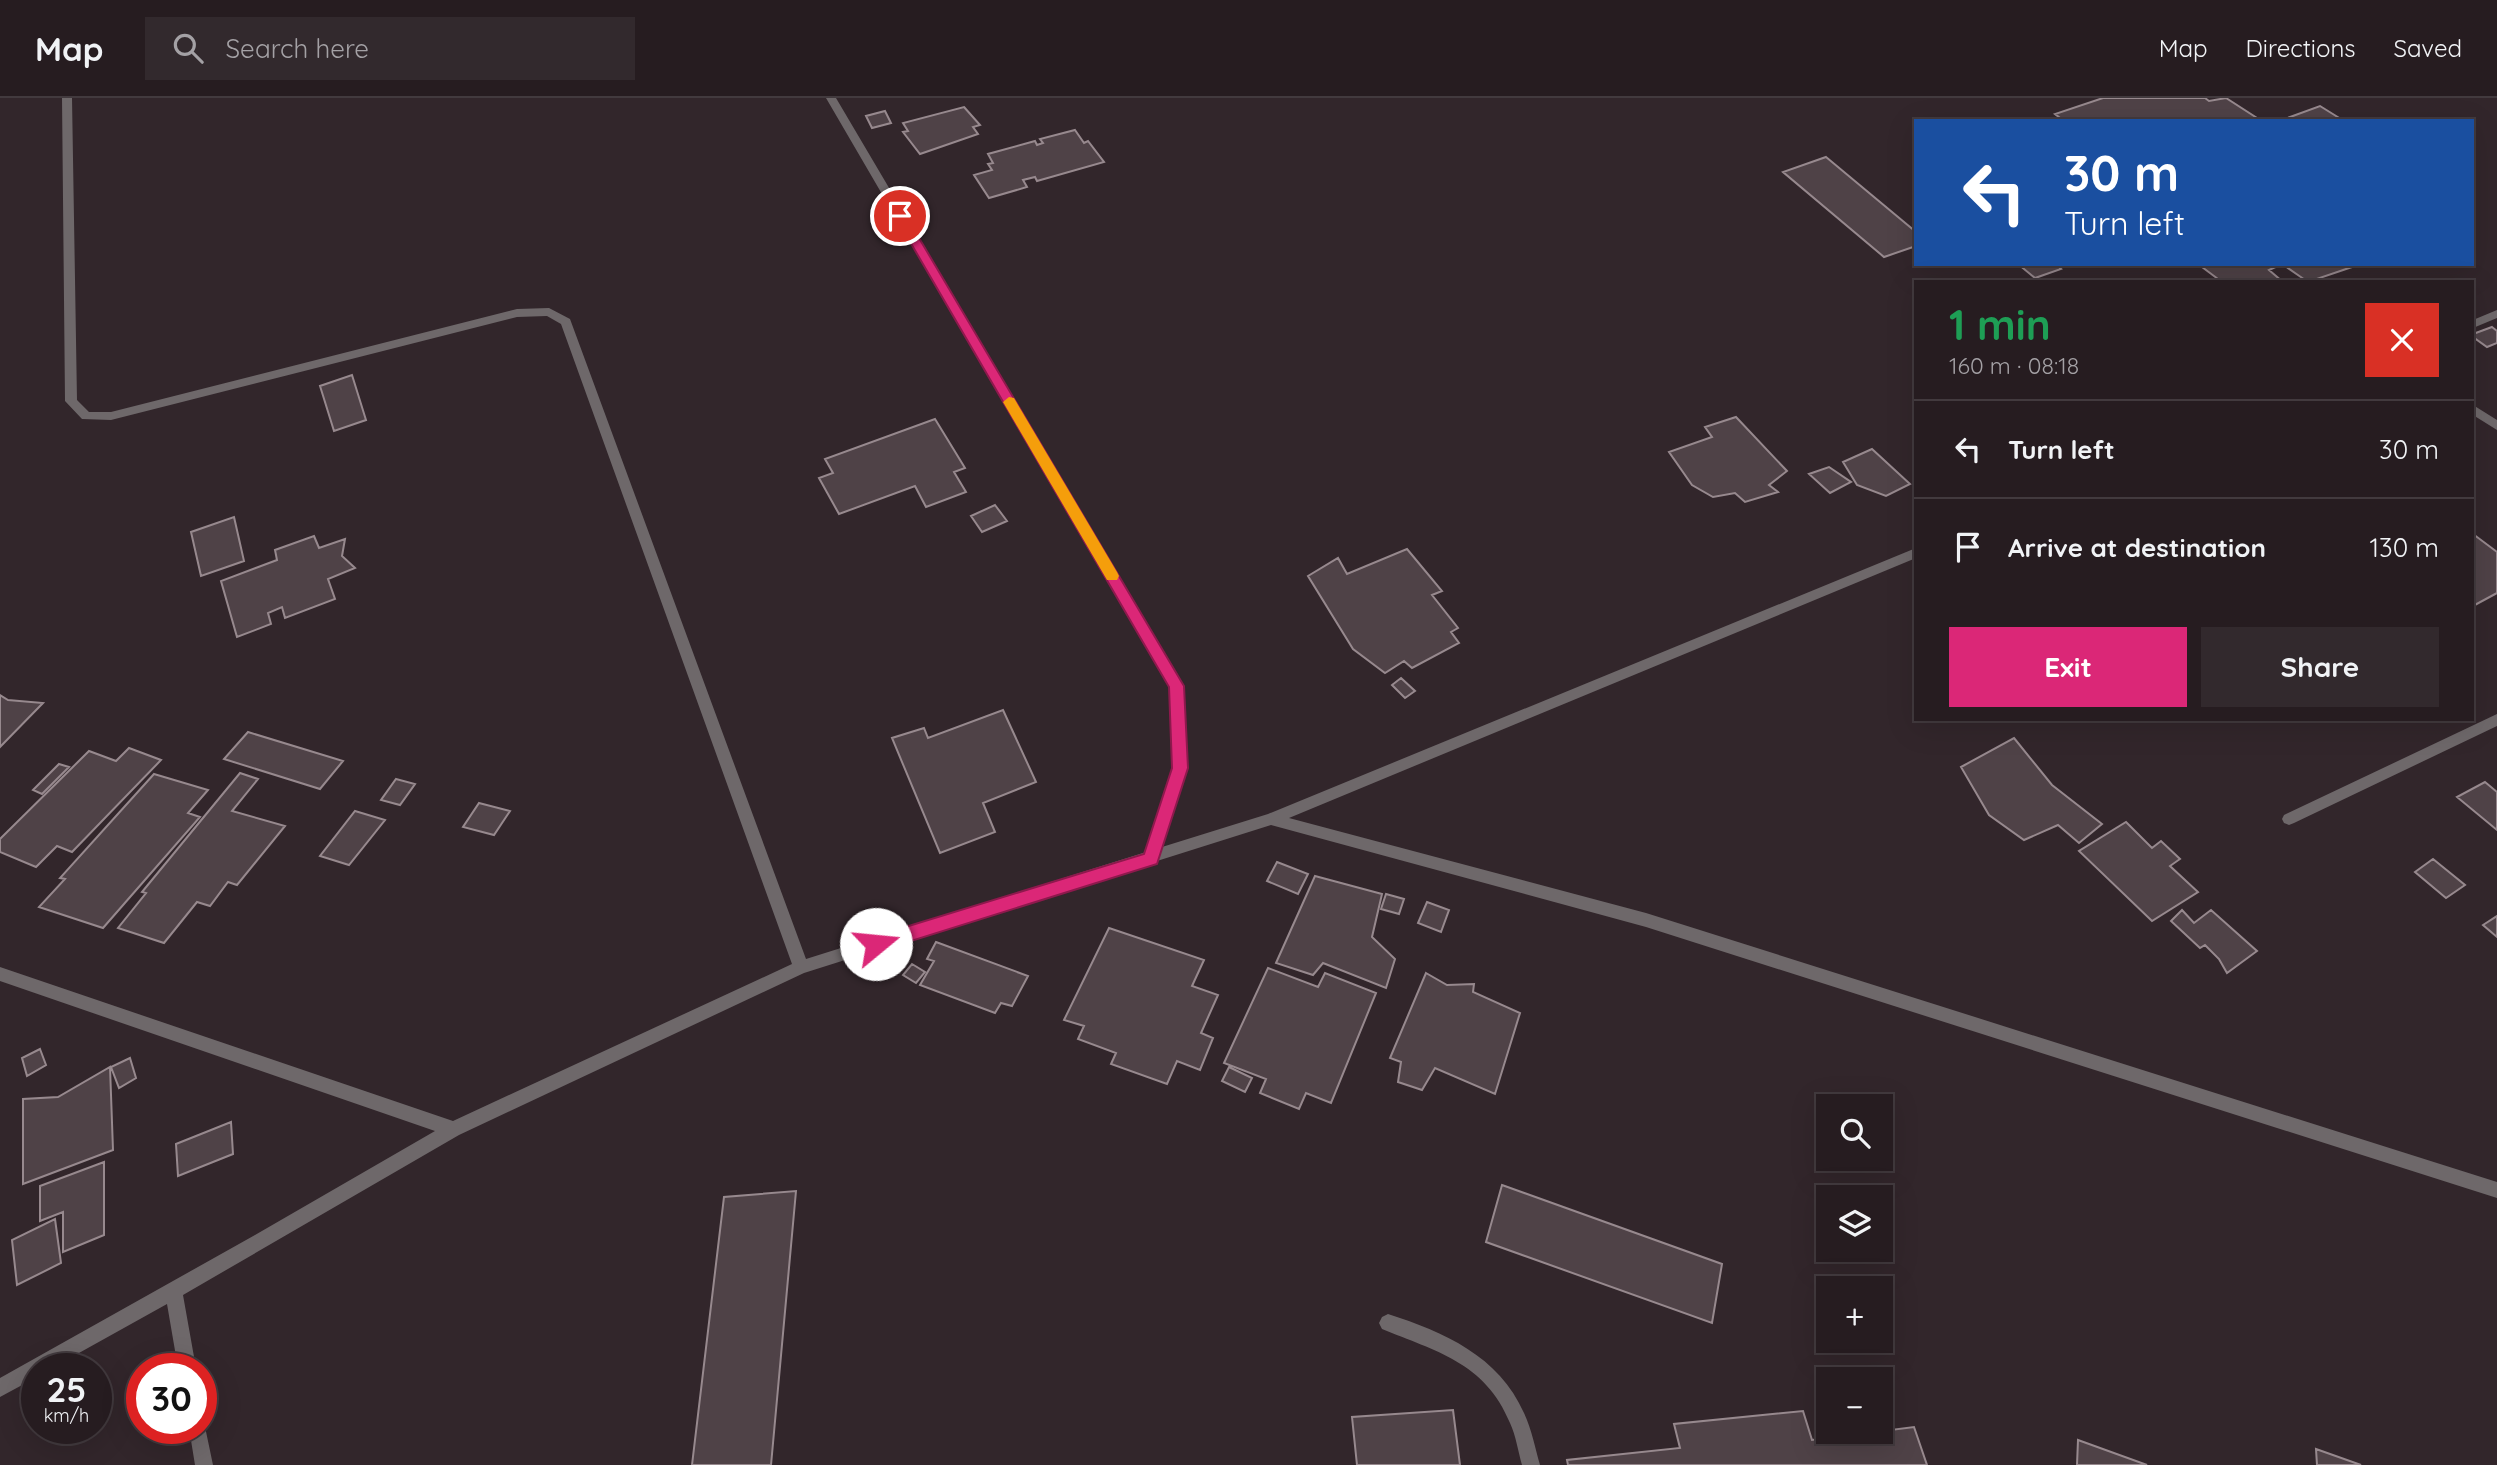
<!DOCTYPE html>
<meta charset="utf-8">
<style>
body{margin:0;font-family:Quicksand,sans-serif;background:#32292d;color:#f1f3f6;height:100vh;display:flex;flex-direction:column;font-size:26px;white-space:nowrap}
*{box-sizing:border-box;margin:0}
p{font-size:23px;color:#a4a1a5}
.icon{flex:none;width:38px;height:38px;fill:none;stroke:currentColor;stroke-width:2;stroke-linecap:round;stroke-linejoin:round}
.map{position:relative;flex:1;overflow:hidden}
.side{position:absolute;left:1914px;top:182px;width:560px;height:441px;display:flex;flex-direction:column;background:#261c20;border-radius:0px;box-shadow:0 7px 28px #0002,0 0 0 2px #423a3e}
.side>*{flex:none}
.guide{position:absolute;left:1914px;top:21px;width:560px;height:147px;border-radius:0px;box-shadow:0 7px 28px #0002,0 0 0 2px #423a3e;background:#1a4fa0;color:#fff;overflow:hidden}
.buttons{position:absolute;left:1816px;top:996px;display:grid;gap:14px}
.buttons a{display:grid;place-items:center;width:77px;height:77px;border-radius:0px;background:#261c20;box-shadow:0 7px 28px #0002,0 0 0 2px #423a3e;font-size:35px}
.speed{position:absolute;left:21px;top:1255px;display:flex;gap:14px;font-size:35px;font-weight:700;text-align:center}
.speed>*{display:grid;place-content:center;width:91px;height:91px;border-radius:50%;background:#261c20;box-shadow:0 7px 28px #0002,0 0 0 2px #423a3e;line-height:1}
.speed small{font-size:18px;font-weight:400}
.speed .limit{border:10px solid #d22;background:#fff;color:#111}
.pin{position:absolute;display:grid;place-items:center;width:60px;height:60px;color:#fff;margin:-30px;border:4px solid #fff;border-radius:50%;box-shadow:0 2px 7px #0007}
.me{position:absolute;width:77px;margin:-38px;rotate:73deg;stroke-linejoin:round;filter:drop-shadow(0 0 5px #0008)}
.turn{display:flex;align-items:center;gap:24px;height:147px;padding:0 35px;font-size:32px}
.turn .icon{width:91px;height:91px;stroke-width:2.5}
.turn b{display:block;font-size:49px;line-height:60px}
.round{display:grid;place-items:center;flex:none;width:74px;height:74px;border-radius:0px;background:#32292d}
.summary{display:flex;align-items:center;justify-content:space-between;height:119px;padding:0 35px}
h1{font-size:42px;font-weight:800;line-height:52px;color:#1e9e55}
.button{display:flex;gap:14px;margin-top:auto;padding:14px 35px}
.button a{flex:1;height:80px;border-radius:0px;background:#db2777;color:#fff;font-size:28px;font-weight:800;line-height:80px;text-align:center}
.button a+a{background:#32292d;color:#f1f3f6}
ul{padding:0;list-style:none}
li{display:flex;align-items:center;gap:21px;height:98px;padding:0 35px;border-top:2px solid #423a3e}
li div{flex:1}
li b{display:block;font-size:26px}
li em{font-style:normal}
header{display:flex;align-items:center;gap:42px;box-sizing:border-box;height:98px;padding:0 35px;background:#261c20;border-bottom:2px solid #423a3e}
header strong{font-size:33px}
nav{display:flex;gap:38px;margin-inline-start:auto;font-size:24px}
.search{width:490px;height:63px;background:#32292d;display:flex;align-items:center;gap:18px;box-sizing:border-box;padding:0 24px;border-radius:0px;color:#a4a1a5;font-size:26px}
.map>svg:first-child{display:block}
</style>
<header>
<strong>Map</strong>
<div class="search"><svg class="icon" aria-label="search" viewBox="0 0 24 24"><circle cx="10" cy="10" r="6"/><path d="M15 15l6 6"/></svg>Search here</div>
<nav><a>Map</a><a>Directions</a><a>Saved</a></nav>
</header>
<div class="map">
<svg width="2497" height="1367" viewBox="0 0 2497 1367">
<rect width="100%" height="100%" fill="#32262b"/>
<path fill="#4f4247" stroke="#97898e" stroke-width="2" d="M2103 0H2205L2209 3 2226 0 2257 20 2249 23H2064L2055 16Z
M2320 8 2344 23H2297L2290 19Z
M964 9 980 27 973 29 978 36 920 56 903 34 908 33 903 25Z
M885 13 891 25 872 30 866 18Z
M1075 32 1084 45 1088 43 1104 64 1037 83 1035 79 1023 82 1027 89 989 100 974 77 992 72 988 66 993 65 988 56 1035 43 1037 47 1043 45 1040 41Z
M1826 59 1916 134V148L1884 159 1783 74Z
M2018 166H2055L2061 171 2035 180Z
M2198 166H2282L2269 172 2283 184 2247 181 2222 184Z
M2282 166H2353L2355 168 2308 184Z
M2492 229 2497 233V245L2487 249 2473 239V236Z
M352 277 366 322 334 333 320 288Z
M1736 319 1787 373 1769 387 1778 394 1745 404 1735 395 1713 399 1692 387 1669 354 1712 339 1705 329Z
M935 321 965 370 954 374 966 394 926 409 915 388 839 416 819 380 833 375 825 361Z
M1872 351 1910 386 1886 398 1857 387 1843 364Z
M1829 369 1851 384 1830 395 1809 376Z
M995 407 1007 423 982 434 971 418Z
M234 419 244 463 201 478 191 434Z
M2473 436 2497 454V495L2473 508Z
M314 438 319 450 345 441 342 458 355 470 328 481 335 501 285 520 282 509 268 515 271 526 237 539 221 483 277 462 275 452Z
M1407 451 1442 493 1432 497 1458 530 1451 534 1459 545 1412 570 1404 563 1385 575 1353 551 1308 478 1338 460 1347 476Z
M1401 580 1415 593 1405 600 1392 587Z
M0 597 8 602 43 605 0 649Z
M1003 612 1036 684 983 705 995 734 940 755 892 640 924 630 928 640Z
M248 634 343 663 320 691 224 661Z
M2014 640 2052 687 2102 726 2079 745 2058 727 2024 742 1989 717 1961 669Z
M129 650 161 662 72 754 57 748 36 769 0 754V741L89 653 116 663Z
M59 666 69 669 42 696 33 692Z
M240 675 258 681 232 713 285 728 237 787 228 784 210 808 197 804 164 845 118 830 146 795 142 794Z
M154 676 208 692 188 715 200 719 103 830 39 809 65 781 60 780Z
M396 681 415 686 400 707 381 702Z
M2485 684 2497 694V732L2457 699Z
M479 705 510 713 494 737 463 729Z
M355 713 385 722 349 767 320 758Z
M2126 724 2152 750 2161 743 2180 761 2170 768 2198 794 2152 823 2079 753Z
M2433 761 2465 787 2446 800 2415 774Z
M1277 764 1308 776 1298 796 1267 783Z
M1315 778 1382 796 1372 839 1395 861 1386 890 1323 865 1313 877 1276 865Z
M1386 796 1404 801 1399 816 1381 811Z
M1427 804 1449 812 1441 834 1418 825Z
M2182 812 2194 825 2211 812 2257 853 2227 875 2219 861 2205 847 2200 850 2171 823Z
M2497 818V839L2483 827Z
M1109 830 1204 862 1192 888 1218 897 1201 935 1213 940 1200 972 1177 963 1167 986 1111 966 1116 955 1078 941 1084 928 1064 922Z
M936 844 1028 878 1012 908 1001 905 995 915 920 887 934 863 927 861Z
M912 866 925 874 916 885 903 877Z
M1268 870 1318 889 1325 875 1376 895 1331 1005 1306 995 1299 1011 1260 995 1266 981 1224 965Z
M1426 875 1447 887 1474 886 1473 894 1520 915 1495 996 1435 970 1422 992 1398 984 1401 964 1390 960Z
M40 951 46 967 27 978 22 960Z
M130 960 136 980 119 990 111 969Z
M110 969 113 1052 23 1086V1001L58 999Z
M1229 969 1252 980 1245 994 1222 983Z
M231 1024 233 1056 178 1078 176 1046Z
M104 1064V1137L63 1154V1114L40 1123V1088Z
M1502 1087 1722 1166 1712 1225 1486 1144Z
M796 1093 771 1367H692L724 1099Z
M55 1121 61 1165 17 1187 12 1142Z
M1453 1312 1460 1367H1357L1352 1319Z
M1803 1313 1812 1342 1914 1329 1927 1367H1568L1567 1362 1680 1350 1674 1326Z
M2078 1342 2147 1367H2077Z
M2316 1351 2361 1367H2317Z"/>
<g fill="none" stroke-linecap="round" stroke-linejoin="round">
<path fill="#6e686a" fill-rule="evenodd" d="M1388 1216C1444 1234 1499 1258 1524 1315 1532 1332 1535 1350 1540 1367H1522C1518 1353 1516 1338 1510 1325 1485 1264 1435 1253 1382 1231L1379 1225 1382 1219Z"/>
<path fill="#6e686a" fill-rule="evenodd" d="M62 0H72L77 302 89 314H111L517 211 549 210 570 221 806 861 1146 754 1173 670 1169 588 826 0H836L1183 588 1187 670 1162 749 1268 716 1916 450V460L1289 720 1646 815 2497 1084V1100L1646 829 1271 727 1157 763 1151 767 1148 766 804 875 459 1037 183 1197 196 1270H178L167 1206 52 1270H37V1279L0 1299V1280L255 1137 435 1033 0 883V869L453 1023 792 866 561 226 547 218 517 219 111 322 82 321 65 303Z
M2497 212V220L2473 230V222Z
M2473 307 2497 322V332L2473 317Z
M2497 616V628L2294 725 2289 727 2284 725 2282 721 2284 717Z
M201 1322 204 1324 213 1367H195L189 1330H201Z"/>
</g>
<path fill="#db2777" stroke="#8e194d" stroke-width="2" d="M900 114 906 118 1184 588 1188 670 1157 766 876 854 870 851 867 846 870 840 876 838 1144 756 1172 670 1169 589 895 118Z"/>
<path fill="#f59e0b" d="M1009 299 1014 300 1117 474 1119 478 1117 482H1107L1003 304Z"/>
</svg>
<div class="buttons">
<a><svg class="icon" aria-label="search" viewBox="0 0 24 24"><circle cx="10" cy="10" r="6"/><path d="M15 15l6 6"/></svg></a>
<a><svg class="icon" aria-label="layers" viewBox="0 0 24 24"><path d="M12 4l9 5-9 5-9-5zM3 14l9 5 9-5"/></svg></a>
<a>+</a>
<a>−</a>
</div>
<div class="speed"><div>25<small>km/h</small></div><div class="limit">30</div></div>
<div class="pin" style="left:900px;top:118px;background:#d93025"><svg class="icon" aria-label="arrive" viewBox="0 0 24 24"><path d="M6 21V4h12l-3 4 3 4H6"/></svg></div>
<svg class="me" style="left:876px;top:846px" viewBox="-20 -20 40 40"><circle r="19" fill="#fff"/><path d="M0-13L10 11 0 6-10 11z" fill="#db2777"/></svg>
<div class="guide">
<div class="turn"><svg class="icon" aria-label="left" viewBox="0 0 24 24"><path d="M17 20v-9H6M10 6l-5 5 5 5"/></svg><div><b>30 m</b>Turn left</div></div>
</div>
<section class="side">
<div class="summary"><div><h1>1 min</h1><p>160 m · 08:18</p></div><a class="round" style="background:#d93025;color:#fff"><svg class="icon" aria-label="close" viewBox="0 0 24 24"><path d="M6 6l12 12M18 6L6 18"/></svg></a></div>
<ul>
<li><svg class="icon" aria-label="left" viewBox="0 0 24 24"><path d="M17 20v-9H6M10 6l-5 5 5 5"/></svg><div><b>Turn left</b></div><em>30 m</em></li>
<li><svg class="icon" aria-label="arrive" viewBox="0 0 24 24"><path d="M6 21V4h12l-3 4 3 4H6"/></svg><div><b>Arrive at destination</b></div><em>130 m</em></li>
</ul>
<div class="button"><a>Exit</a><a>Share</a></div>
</section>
</div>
